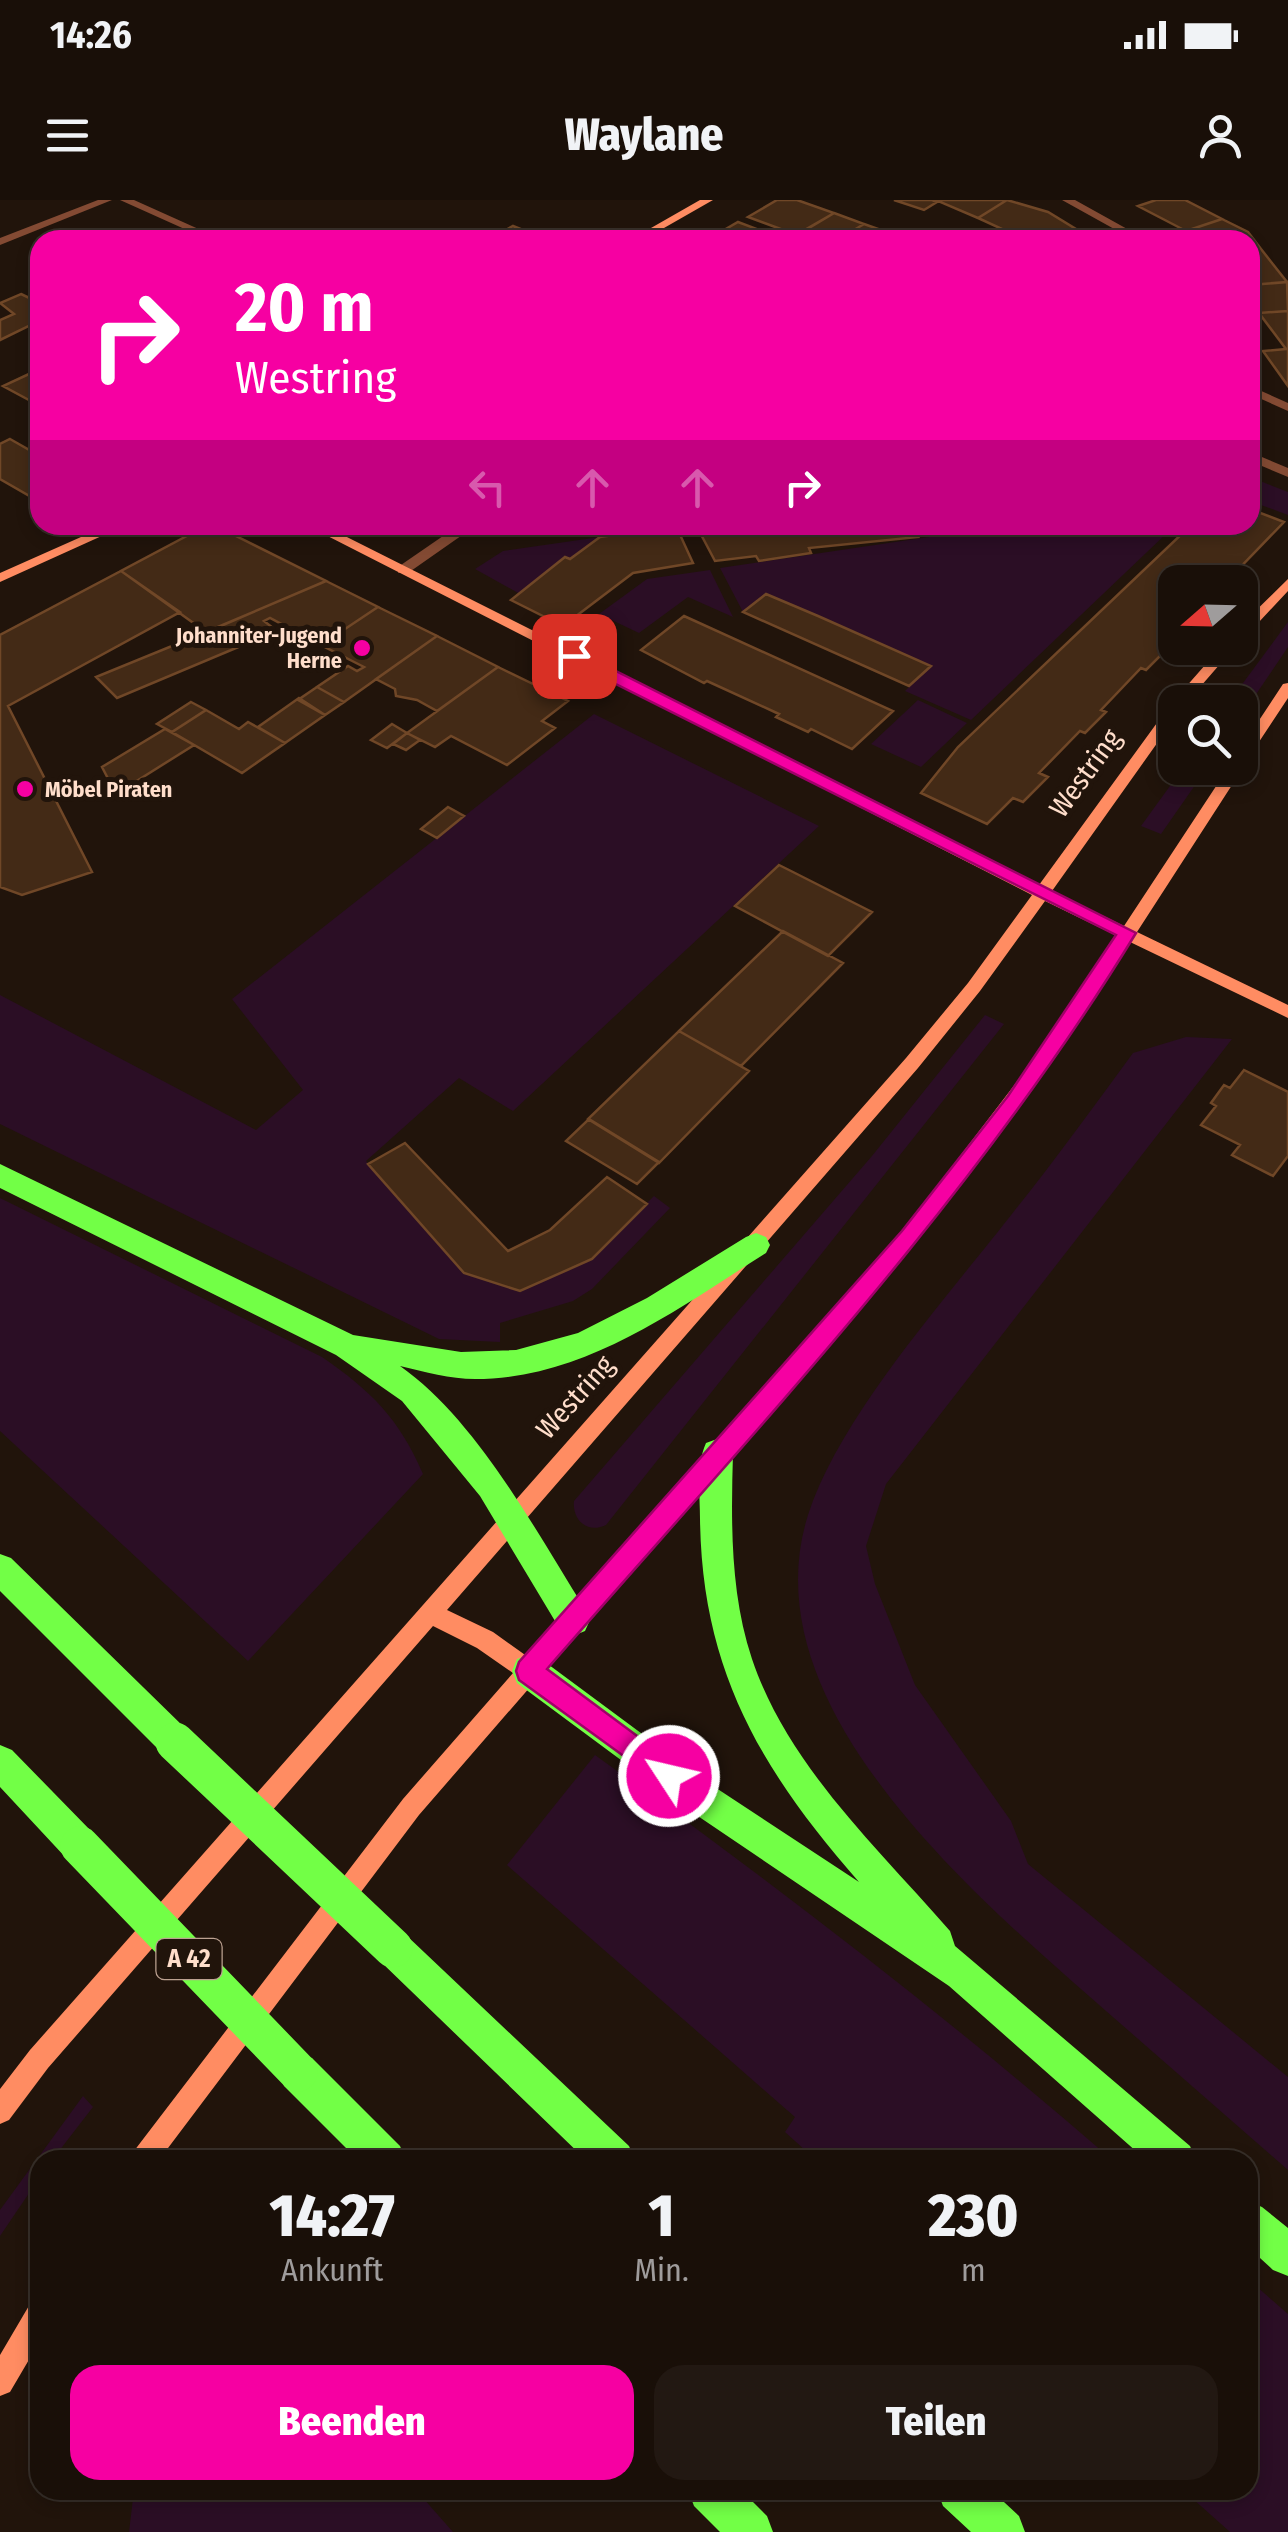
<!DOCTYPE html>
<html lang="de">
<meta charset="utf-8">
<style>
body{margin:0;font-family:"Fira Sans Condensed",sans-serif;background:#221812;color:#f1f3f6;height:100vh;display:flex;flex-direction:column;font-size:38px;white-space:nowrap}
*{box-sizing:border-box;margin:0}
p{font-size:32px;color:#9f9c9c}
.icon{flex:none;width:55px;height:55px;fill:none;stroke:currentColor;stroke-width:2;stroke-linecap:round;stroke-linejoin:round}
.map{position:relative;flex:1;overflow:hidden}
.drawer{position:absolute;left:30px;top:1950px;width:1228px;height:350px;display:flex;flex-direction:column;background:#190f08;border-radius:30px;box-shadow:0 5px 15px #0003,0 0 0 2px #372f29}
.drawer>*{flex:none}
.top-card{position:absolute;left:30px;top:30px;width:1230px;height:305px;border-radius:30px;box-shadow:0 5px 15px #0003,0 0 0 2px #372f29;background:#f600a2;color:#fff;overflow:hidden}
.needle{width:65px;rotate:250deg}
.buttons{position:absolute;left:1158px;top:365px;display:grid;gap:20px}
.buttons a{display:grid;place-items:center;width:100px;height:100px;border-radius:20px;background:#190f08;box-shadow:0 5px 15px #0003,0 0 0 2px #372f29;font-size:50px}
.pin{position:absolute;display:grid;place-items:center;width:85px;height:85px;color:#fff;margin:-42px;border-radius:20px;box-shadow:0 5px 15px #0006}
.me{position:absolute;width:110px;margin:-55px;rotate:305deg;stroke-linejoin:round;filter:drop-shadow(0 0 8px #0008)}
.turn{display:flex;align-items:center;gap:35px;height:210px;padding:0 40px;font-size:45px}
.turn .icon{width:130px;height:130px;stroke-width:2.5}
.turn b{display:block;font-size:70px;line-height:85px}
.lanes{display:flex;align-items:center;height:95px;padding:0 40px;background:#0003;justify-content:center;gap:50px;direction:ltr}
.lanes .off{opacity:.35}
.eta{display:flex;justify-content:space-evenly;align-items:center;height:170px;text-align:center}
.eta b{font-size:60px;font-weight:800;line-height:70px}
.primary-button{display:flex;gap:20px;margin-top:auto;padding:20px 40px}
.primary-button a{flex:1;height:115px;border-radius:30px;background:#f600a2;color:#fff;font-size:40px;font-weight:800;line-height:115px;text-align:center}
.primary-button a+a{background:#221812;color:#f1f3f6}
.status{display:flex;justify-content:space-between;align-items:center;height:70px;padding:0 50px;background:#190f08;direction:ltr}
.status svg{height:28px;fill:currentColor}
header{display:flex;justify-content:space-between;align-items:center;height:130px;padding:0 40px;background:#190f08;font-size:45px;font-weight:800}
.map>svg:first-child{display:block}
</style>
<div class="status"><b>14:26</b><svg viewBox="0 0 49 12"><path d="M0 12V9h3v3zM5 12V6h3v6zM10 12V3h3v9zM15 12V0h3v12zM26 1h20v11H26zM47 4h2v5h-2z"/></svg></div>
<header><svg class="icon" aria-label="menu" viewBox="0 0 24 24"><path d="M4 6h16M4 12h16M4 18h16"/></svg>Waylane<svg class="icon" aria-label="person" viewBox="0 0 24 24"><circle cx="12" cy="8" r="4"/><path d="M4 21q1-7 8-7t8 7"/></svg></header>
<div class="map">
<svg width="1288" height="2332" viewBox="0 0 1288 2332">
<rect width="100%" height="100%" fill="#21140b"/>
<path fill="#2b0e25" d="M1250 277 1288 292V315L1250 301Z
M1010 325H1151L1168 332 971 520 905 491 930 466 767 394 743 412 720 368Z
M600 337 570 359 564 357 520 394 475 369 503 351Z
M710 370 733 417 688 397 639 433 599 414 647 379Z
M1288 422V447L1240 518V502H1229Z
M918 500 967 523 921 567 871 544Z
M594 514 819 626 513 911 459 878 366 961 464 1072 519 1091 591 1059 654 996 670 1008 592 1089 573 1101 500 1123V1142L439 1139 0 924V795L256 930 303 890 232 799Z
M1183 568H1207L1161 634 1141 626Z
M985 815 1004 824 606 1325C587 1334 572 1320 574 1301L872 956Z
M1186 837 1232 839 886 1284 866 1346 875 1384 915 1485 1011 1621 1028 1664 1288 1877V1970C1227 1917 1167 1864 1106 1811 980 1700 747 1507 808 1315 840 1215 950 1094 1015 1010 1056 959 1094 906 1133 853Z
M0 998 322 1157C371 1191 399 1218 423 1274L248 1461 0 1231Z
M595 1555C773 1683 947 1816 1112 1960H816L785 1932 795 1917 507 1665Z
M83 1896 93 1907 52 1960H40V1977L0 2036V2010Z
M1248 2079 1288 2114V2332H1230L1183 2290H1248Z
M134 2290H416L453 2332H129Z"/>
<path fill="#432a16" stroke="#704727" stroke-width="2.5" d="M777 0H797L834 13 797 35 748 17Z
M894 0H932L937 2 924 10Z
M1007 0 978 18 938 1 940 0Z
M1007 0 1048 12 1084 34 1066 40H1026L978 18Z
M1156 0H1185L1222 19 1186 31 1138 6Z
M834 13 864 24 842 37 808 28Z
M1222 19 1248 32 1261 49H1250V40H1203L1186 31Z
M738 22 786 40H707Z
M864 24 898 36 892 40 842 37Z
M513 26 548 40H487Z
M1250 49H1261L1287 82 1250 85Z
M1287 82 1288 111 1259 113 1250 101V85Z
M21 94 40 103V128L33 124 0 140V120L14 114 0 103Z
M1288 111V149H1286L1259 113Z
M1286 149H1288V186L1263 151Z
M29 174 40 180V206L3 186Z
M10 239 33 252 40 249V302L0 279V244Z
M1250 309 1284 322 1226 382H1175V434L1160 449 1165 451 1146 470 1141 468 1101 510 1106 512 1085 533 1080 531 1039 573 1048 577 1023 602 1013 598 987 624 921 593 958 547 1187 329 1175 325H1250Z
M696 325H962L915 332 918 337 809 348 811 353 759 361 756 356 715 361Z
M676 326 693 363 633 373 563 426 511 400 565 357 570 359 600 337Z
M220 328 326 381 206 432 121 371 200 329Z
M121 371 180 412 8 506 92 672 22 695 0 687V435Z
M326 381 378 407 321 445 270 418 264 421 273 428 268 435 236 448 216 428Z
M766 394 818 416 931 466 909 486 743 412Z
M378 407 437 436 344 502 317 487 348 466 357 471 364 467 321 445Z
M684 416 893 511 852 549 811 529 808 532 776 517 779 514 707 481 704 483 641 450Z
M216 428 236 448 117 498 96 477Z
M437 436 498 467 437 511 417 500 396 496 395 489 376 479Z
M498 467 568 501 542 521 555 528 507 565 451 536 435 547 407 533Z
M317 487 344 502 325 515 298 500Z
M299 498 325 515 285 543 258 527Z
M191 502 206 510 172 532 157 524Z
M206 510 239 529 248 522 285 543 242 573 172 532Z
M392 524 407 533 387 548 371 540Z
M165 529 194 545 116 594 102 567Z
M407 533 420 540 406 550 393 544Z
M448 607 464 616 437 638 421 629Z
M779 665 791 671 872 712 828 756 735 706Z
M783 731 843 763 741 866 679 831Z
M679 831 749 871 659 963 588 919Z
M1244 870 1288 892V956L1273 976 1232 955 1240 945 1201 925 1216 906 1211 903 1224 885 1230 888Z
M589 919 659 962 637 984 566 941Z
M405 943 508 1051 550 1030 607 977 647 1004 592 1059 520 1091 464 1073 368 964Z"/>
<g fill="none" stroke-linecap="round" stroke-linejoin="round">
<path fill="#834a33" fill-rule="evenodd" d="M98 0H112L0 45V38Z
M120 0H134L223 40H209Z"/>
<path fill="#834a33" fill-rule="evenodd" d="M1062 0H1075L1147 40H1134Z
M1250 186 1288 203V211L1250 194Z
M1250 252 1288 268V277L1250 261Z
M459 325H490L468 331 408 373H398V367Z"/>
<path fill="#ff8c62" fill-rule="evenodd" d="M700 0H713L643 40H630Z
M108 325H126L0 382V373Z
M306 325H323L1039 685 1170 505 1220 448H1234L1187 502H1175V518L1052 691 1124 726 1228 568H1240V549L1283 484 1288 483V498L1245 563 1240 565 1243 568 1137 732 1288 805V818L1130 742 1057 855 916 1042 419 1615 159 1960H130L134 1951 403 1599 513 1473 477 1448 433 1426 48 1868 9 1920 0 1924V1889L30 1850 906 858 968 783 1032 695ZM1045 701 1117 736 1045 845 902 1032 528 1457 493 1432 447 1410 918 868 980 791Z
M1288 379V391L1245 437 1240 438V426Z
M40 2100V2141L10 2192 0 2196V2155L30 2104Z"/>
<path fill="#72ff46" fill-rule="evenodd" d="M0 964 353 1135 461 1152 516 1150 578 1133 647 1098 746 1037 756 1033 766 1037 770 1045 766 1053C677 1109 585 1179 475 1179 450 1179 425 1172 400 1166 477 1220 535 1330 585 1409L590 1420 585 1431 573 1436 561 1431 480 1296 402 1201 336 1155 0 988Z
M717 1239 728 1243 733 1253C731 1321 730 1393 752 1459 788 1566 878 1648 950 1731L955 1746 1190 1946 1196 1960H1146L949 1786 683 1606 517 1483 512 1471 517 1459 529 1455 541 1459 707 1582 859 1682C761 1570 702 1471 700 1319 700 1295 696 1265 706 1243Z
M0 1354 11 1358 187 1530 192 1542 187 1554 175 1559 163 1554 0 1391Z
M0 1545 12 1550 93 1633 98 1646 93 1659 80 1664 67 1659 0 1587Z
M393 1729 406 1735 629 1946 635 1960H586L380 1761 374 1748 380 1735Z
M298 1853 312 1858 400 1946 406 1960H358L284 1886 279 1872 284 1858Z
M1248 2001 1262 2007 1288 2028V2076L1273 2070 1248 2047Z
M688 2290H741L767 2316 773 2332H720L694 2306Z
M937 2290H991L1019 2316 1025 2332H971L943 2306Z"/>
<path stroke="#72ff46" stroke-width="39" d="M175 1542 393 1748
M80 1646 298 1872"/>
</g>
<path fill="#f600a2" stroke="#a00069" stroke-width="2.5" d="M568 453H580L1136 733C972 1002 753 1232 547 1469L679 1567 683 1576 679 1585 669 1589 519 1480 516 1471 519 1462 902 1031 1008 896 1116 735 568 460Z"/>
<g fill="#f600a2" stroke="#21140b" stroke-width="4">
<circle cx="362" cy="448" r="10"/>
<circle cx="25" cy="589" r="10"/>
</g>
<g text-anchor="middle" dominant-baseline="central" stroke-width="10" stroke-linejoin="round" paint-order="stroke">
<g font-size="22" font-weight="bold" fill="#ffdecb" stroke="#21140b" text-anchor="end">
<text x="342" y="435">Johanniter-Jugend<tspan x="342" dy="25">Herne</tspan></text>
<text x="45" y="589" text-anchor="start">Möbel Piraten</text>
</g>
<rect fill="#21140b" stroke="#bca191" stroke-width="2.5" x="156.5" y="1739" width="65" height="40" rx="8"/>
<g font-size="25" font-weight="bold" fill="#ffdecb">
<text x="189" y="1759">A 42</text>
</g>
<g font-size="28" fill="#ffdecb" stroke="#21140b">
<text transform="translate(1085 573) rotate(-54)">Westring</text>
<text transform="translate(575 1197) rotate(-48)">Westring</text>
</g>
</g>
</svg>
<div class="buttons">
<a><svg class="needle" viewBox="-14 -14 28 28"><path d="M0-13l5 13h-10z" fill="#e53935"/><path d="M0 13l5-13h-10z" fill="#9f9c9c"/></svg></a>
<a><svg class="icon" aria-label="search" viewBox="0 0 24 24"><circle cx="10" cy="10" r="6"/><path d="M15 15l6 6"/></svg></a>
</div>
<div class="pin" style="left:574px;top:456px;background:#d93025"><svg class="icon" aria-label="arrive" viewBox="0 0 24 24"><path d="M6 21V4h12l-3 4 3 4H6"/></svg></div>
<svg class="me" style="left:669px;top:1576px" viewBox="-20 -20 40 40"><circle r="17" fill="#f600a2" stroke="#fff" stroke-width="3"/><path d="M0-11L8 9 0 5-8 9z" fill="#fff"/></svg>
<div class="top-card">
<div class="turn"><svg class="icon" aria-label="right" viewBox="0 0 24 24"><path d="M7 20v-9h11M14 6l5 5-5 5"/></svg><div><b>20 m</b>Westring</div></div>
<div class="lanes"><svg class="icon off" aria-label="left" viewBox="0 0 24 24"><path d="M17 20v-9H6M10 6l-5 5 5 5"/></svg><svg class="icon off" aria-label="ahead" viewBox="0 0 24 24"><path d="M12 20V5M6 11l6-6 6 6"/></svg><svg class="icon off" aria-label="ahead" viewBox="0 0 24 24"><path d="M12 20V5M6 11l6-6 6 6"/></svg><svg class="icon" aria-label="right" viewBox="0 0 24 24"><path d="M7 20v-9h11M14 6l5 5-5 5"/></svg></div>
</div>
<section class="drawer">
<div class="eta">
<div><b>14:27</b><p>Ankunft</p></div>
<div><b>1</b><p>Min.</p></div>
<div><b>230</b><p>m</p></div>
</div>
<div class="primary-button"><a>Beenden</a><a>Teilen</a></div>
</section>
</div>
